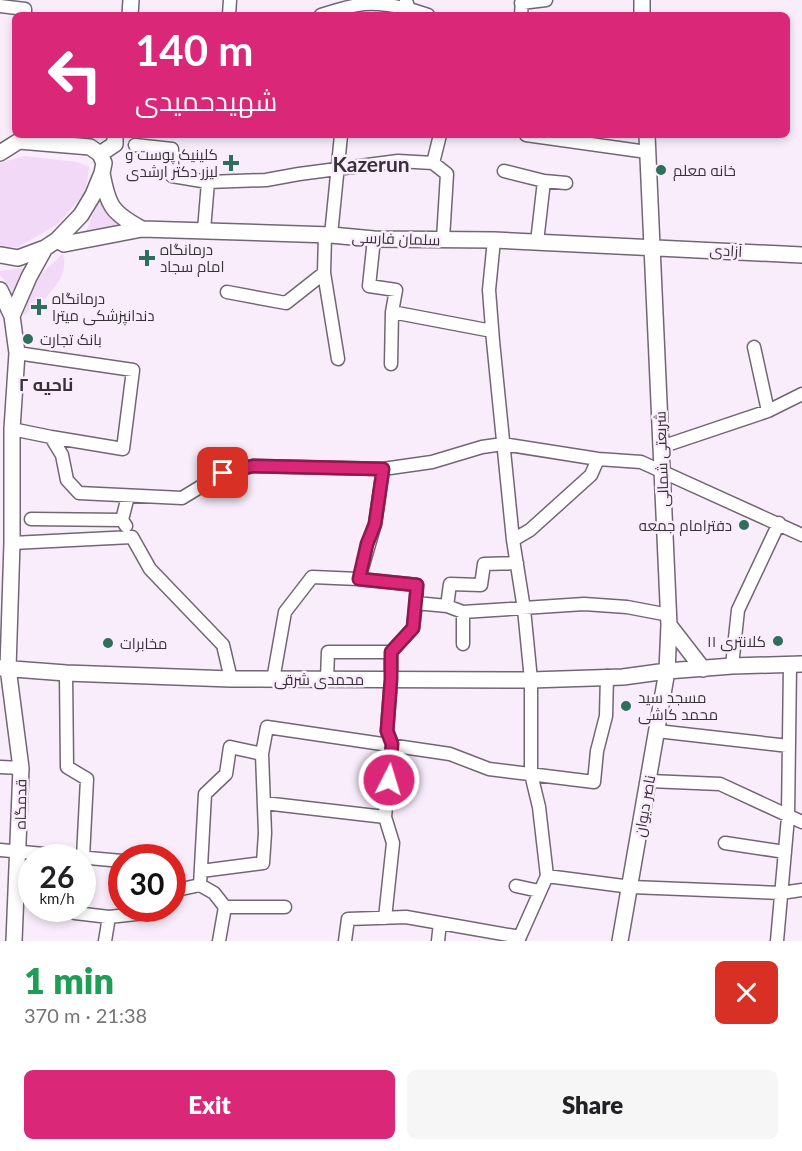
<!DOCTYPE html>
<meta charset="utf-8">
<style>
body{margin:0;font-family:Lato,Cairo,sans-serif;background:#f6f6f6;color:#202124;height:100vh;display:flex;flex-direction:column;font-size:22px;white-space:nowrap}
*{box-sizing:border-box;margin:0}
p{font-size:20px;color:#757577}
.icon{flex:none;width:33px;height:33px;fill:none;stroke:currentColor;stroke-width:2;stroke-linecap:round;stroke-linejoin:round}
.map{position:relative;height:941px;overflow:hidden}
.drawer{display:flex;flex-direction:column;background:#fff;flex:1}
.drawer>*{flex:none}
.banner{position:absolute;left:12px;top:12px;width:778px;height:126px;border-radius:9px;box-shadow:0 3px 9px #0003;background:#db2777;color:#fff;overflow:hidden}
.speed{position:absolute;left:18px;top:844px;display:flex;gap:12px;font-size:30px;font-weight:700;text-align:center}
.speed>*{display:grid;place-content:center;width:78px;height:78px;border-radius:50%;background:#fff;box-shadow:0 3px 9px #0003;line-height:1}
.speed small{font-size:15px;font-weight:400}
.speed .limit{border:9px solid #d22;background:#fff;color:#111}
.pin{position:absolute;display:grid;place-items:center;width:51px;height:51px;color:#fff;margin:-26px;border-radius:12px;box-shadow:0 3px 9px #0006}
.me{position:absolute;width:66px;margin:-33px;rotate:5deg;stroke-linejoin:round;filter:drop-shadow(0 0 4px #0008)}
.turn{display:flex;align-items:center;gap:21px;height:126px;padding:0 24px;font-size:27px}
.turn .icon{width:78px;height:78px;stroke-width:2.5}
.turn b{display:block;font-size:42px;line-height:51px}
.round{display:grid;place-items:center;flex:none;width:63px;height:63px;border-radius:9px;background:#f6f6f6}
.summary{display:flex;align-items:center;justify-content:space-between;height:102px;padding:0 24px}
h1{font-size:36px;font-weight:800;line-height:45px;color:#1e9e55}
.primary-button{display:flex;gap:12px;margin-top:auto;padding:12px 24px}
.primary-button a{flex:1;height:69px;border-radius:9px;background:#db2777;color:#fff;font-size:24px;font-weight:800;line-height:69px;text-align:center}
.primary-button a+a{background:#f6f6f6;color:#202124}
.map>svg:first-child{display:block}
</style>
<div class="map">
<svg width="802" height="941" viewBox="0 0 802 941">
<rect width="100%" height="100%" fill="#f9edfb"/>
<path fill="#f2d9f7" d="M24 156 77 162 89 167 86 191 58 224 18 247H0V163Z
M97 192C103 206 109 215 122 224L86 232 95 209Z
M63 254C71 280 41 302 23 316L35 279Z
M29 267 14 301 9 286 0 275V271Z"/>
<g fill="none" stroke-linecap="round" stroke-linejoin="round">
<g stroke="#716773" stroke-width="15">
<path id="minor" d="M406 1 409 9 428 15
M521 3 546 0
M0 6 25 9V15
M229 15 230 0
M321 15C359 3 369 0 409 9L404 15
M521 15 522 0
M440 135 433 163 447 174 443 239
M526 135 647 152
M135 145 172 149V176L208 182 204 230
M504 171 544 181 537 242
M544 181 566 183
M208 182 266 180 299 174 398 161 433 163
M325 235 324 273 338 359
M331 235 341 135
M374 239 369 286 396 290 392 312 492 331
M494 240 489 290 493 341 513 540 524 609 531 680V774L539 807 547 876 518 941
M227 292 286 303 324 273
M754 347 768 411
M391 364 392 312
M12 429 51 437 123 449 133 370 17 353
M51 437 62 455 67 480 79 493 182 498 223 473 253 466 383 469 432 462 482 447 503 444 598 459 641 462 802 535
M661 447 768 411 802 394
M31 519 122 520
M126 526 122 520 128 496
M513 540 530 530 591 475 598 459
M12 543 132 537 150 569 223 645 231 679
M359 579 417 585 416 603 447 606 463 612 584 604 627 607 669 615
M447 606 450 584 481 585 484 564 517 563
M463 644V612
M732 666 738 610 779 523
M66 673 67 767 87 779 83 857
M327 679 328 652H391
M273 680 285 612 312 577 359 579 375 524 383 469
M657 731 789 746
M0 767 21 768
M649 781 720 784 802 822
M264 803 385 817
M725 843 785 852
M0 850 122 861
M201 871 263 863 265 833 262 754
M547 876 631 887 781 893 802 890
M200 885 214 893 225 907H285
M516 886 539 891
M172 891 200 885 205 794 226 774 230 747 262 754 267 727 450 754 489 769 594 782 597 751 606 716 607 676
M72 909 75 913 109 917 105 941
M109 917 145 913 144 909
M385 918 393 843 385 817 392 744 387 731 391 679V652L413 628 416 603
M219 941 225 907
M345 941 348 919 406 917 520 937
M438 941 440 923
M777 941 788 817 790 665"/>
</g>
<g stroke="#716773" stroke-width="18">
<path id="major" d="M642 0V15
M130 15 131 0
M0 153 19 141 90 147 100 154 104 163 102 173 93 195 81 215 57 240 45 248 18 258 0 255
M100 154 115 144V135
M102 173C108 206 112 213 142 229
M57 240 64 244 142 229 331 235 374 239 494 240 802 255
M0 290 12 316 17 353 12 429V543L8 668 21 768 14 941
M12 316 29 277 45 248
M669 625 703 669
M0 668 66 673 231 679 531 680 623 677 667 671 732 666 802 664
M620 941 667 671 669 625 647 135"/>
</g>
<use href="#minor" stroke="#fff" stroke-width="12"/>
<use href="#major" stroke="#fff" stroke-width="15"/>
</g>
<g fill="none" stroke-linecap="round" stroke-linejoin="round">
<g stroke="#8e194d" stroke-width="15">
<path id="route" d="M223 473 253 466 383 469 375 524 367 544 359 579 417 585 413 628 391 652V679L387 731 392 744 389 780"/>
</g>
<use href="#route" stroke="#db2777" stroke-width="10"/>
</g>
<g fill="#2d6e5c" stroke="#f9edfb" stroke-width="2">
<path d="M228 154h6v6h6v6h-6v6h-6v-6h-6v-6h6z"/>
<circle cx="661" cy="170" r="6"/>
<path d="M144 249h6v6h6v6h-6v6h-6v-6h-6v-6h6z"/>
<path d="M36 298h6v6h6v6h-6v6h-6v-6h-6v-6h6z"/>
<circle cx="28" cy="339" r="6"/>
<circle cx="744" cy="525" r="6"/>
<circle cx="778" cy="641" r="6"/>
<circle cx="108" cy="643" r="6"/>
<circle cx="626" cy="706" r="6"/>
</g>
<g text-anchor="middle" dominant-baseline="central" stroke-width="5" stroke-linejoin="round" paint-order="stroke">
<g font-size="15" fill="#373238" stroke="#f9edfb" text-anchor="start">
<text x="218" y="154" text-anchor="end">کلینیک پوست و<tspan x="218" dy="17">لیزر دکتر ارشدی</tspan></text>
<text x="673" y="170">خانه معلم</text>
<text x="160" y="249">درمانگاه<tspan x="160" dy="17">امام سجاد</tspan></text>
<text x="52" y="298">درمانگاه<tspan x="52" dy="17">دندانپزشکی میترا</tspan></text>
<text x="40" y="339">بانک تجارت</text>
<text x="732" y="525" text-anchor="end">دفترامام جمعه</text>
<text x="766" y="641" text-anchor="end">کلانتری ۱۱</text>
<text x="120" y="643">مخابرات</text>
<text x="638" y="697">مسجد سید<tspan x="638" dy="17">محمد کاشی</tspan></text>
</g>
<g font-size="15" fill="#373238" stroke="#f9edfb">
<text transform="translate(396 238) rotate(2)">سلمان فارسی</text>
<text transform="translate(726 250) rotate(3)">آزادی</text>
<text transform="translate(661 459) rotate(-92)">شریعتی شمالی</text>
<text x="319" y="679">محمدی شرقی</text>
<text transform="translate(20 804) rotate(-89)">قدمگاه</text>
<text transform="translate(644 806) rotate(-80)">ناصر دیوان</text>
</g>
<g font-size="18" font-weight="bold" fill="#373238" stroke="#f9edfb">
<text x="46" y="384">ناحیه ۲</text>
</g>
<g font-size="21" font-weight="bold" fill="#373238" stroke="#f9edfb">
<text x="371" y="163">Kazerun</text>
</g>
</g>
</svg>
<div class="speed"><div>26<small>km/h</small></div><div class="limit">30</div></div>
<div class="pin" style="left:223px;top:473px;background:#d93025"><svg class="icon" aria-label="arrive" viewBox="0 0 24 24"><path d="M6 21V4h12l-3 4 3 4H6"/></svg></div>
<svg class="me" style="left:389px;top:780px" viewBox="-20 -20 40 40"><circle r="17" fill="#db2777" stroke="#fff" stroke-width="3"/><path d="M0-11L8 9 0 5-8 9z" fill="#fff"/></svg>
<div class="banner">
<div class="turn"><svg class="icon" aria-label="left" viewBox="0 0 24 24"><path d="M17 20v-9H6M10 6l-5 5 5 5"/></svg><div><b>140 m</b>شهیدحمیدی</div></div>
</div>
</div>
<section class="drawer">
<div class="summary"><div><h1>1 min</h1><p>370 m · 21:38</p></div><a class="round" style="background:#d93025;color:#fff"><svg class="icon" aria-label="close" viewBox="0 0 24 24"><path d="M6 6l12 12M18 6L6 18"/></svg></a></div>
<div class="primary-button"><a>Exit</a><a>Share</a></div>
</section>
